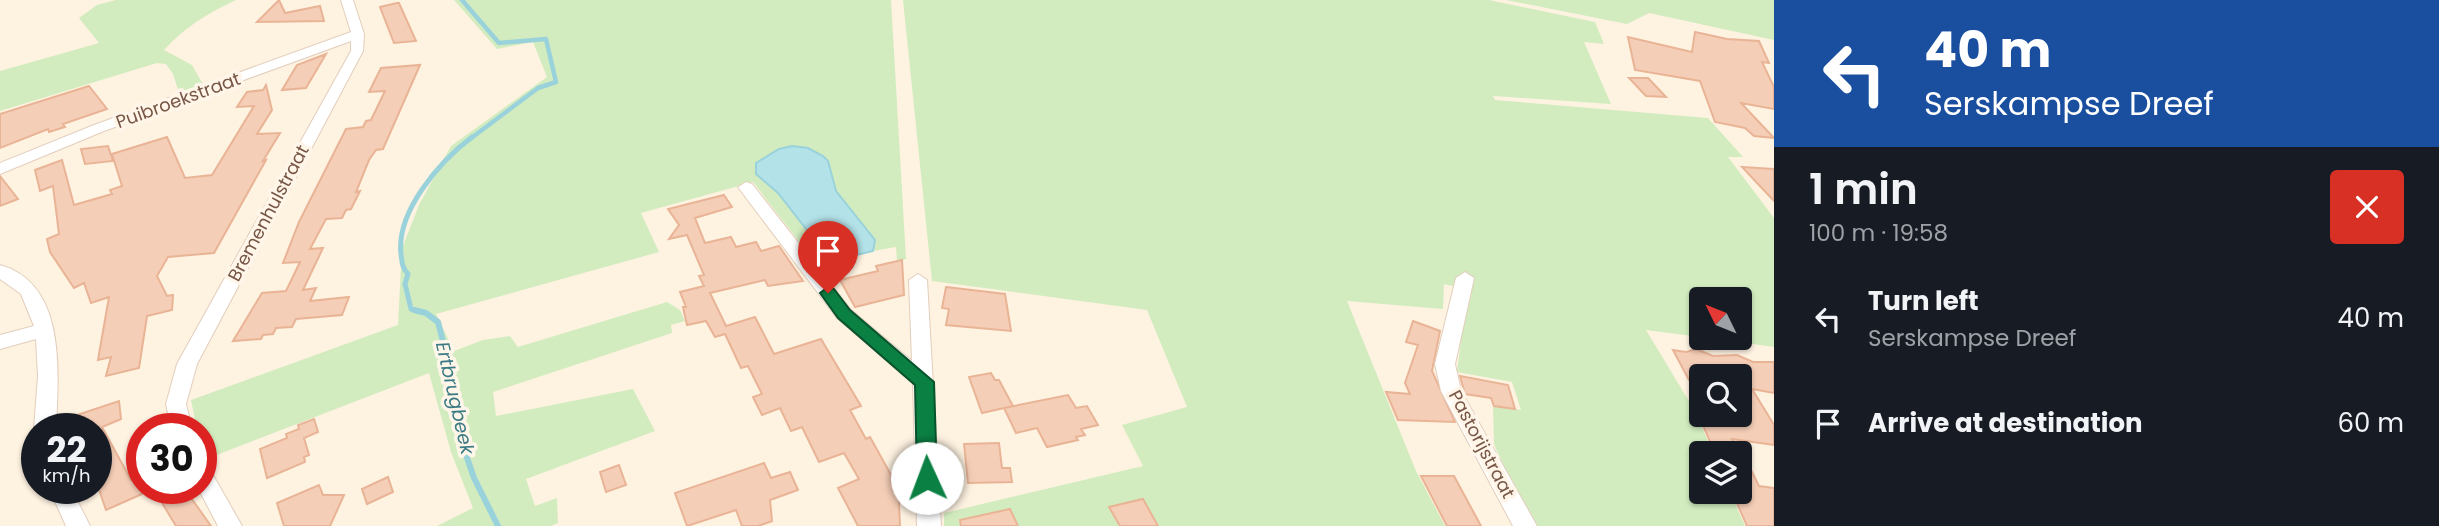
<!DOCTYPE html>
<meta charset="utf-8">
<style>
body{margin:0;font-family:Poppins,sans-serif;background:#242831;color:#f1f3f6;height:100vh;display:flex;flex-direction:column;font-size:26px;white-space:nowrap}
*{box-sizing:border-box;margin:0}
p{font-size:23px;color:#9ea1a6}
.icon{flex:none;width:38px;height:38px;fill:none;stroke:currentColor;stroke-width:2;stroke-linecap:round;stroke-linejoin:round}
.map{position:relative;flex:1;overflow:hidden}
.side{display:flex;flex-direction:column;background:#171b24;width:665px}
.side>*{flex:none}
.hud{background:#1a4fa0;color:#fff;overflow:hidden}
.needle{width:46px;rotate:313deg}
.fabs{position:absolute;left:1689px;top:287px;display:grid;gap:14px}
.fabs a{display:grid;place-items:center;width:63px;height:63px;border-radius:7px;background:#171b24;box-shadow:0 2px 5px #0004;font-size:35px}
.speed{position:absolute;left:21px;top:413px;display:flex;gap:14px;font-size:35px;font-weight:700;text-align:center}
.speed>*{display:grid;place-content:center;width:91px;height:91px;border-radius:50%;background:#171b24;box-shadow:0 2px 5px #0004;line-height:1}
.speed small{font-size:18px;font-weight:400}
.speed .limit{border:10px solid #d22;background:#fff;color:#111}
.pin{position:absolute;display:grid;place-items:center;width:60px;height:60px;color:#fff;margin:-72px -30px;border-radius:50% 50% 50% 0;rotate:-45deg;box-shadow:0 0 7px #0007}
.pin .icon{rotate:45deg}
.me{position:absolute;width:77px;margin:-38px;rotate:358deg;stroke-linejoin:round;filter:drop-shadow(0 0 5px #0008)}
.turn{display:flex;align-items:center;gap:24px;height:147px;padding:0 35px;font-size:32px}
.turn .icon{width:91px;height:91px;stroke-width:2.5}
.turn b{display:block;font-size:49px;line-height:60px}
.round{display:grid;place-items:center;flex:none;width:74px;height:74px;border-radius:7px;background:#242831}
.headline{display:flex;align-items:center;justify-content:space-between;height:119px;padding:0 35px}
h1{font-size:42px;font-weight:600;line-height:52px}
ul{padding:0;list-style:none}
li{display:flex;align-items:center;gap:21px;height:105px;padding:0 35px}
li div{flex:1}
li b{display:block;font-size:26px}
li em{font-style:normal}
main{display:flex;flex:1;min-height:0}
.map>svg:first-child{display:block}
</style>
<main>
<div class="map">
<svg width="1774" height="526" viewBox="0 0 1774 526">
<rect width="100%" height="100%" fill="#fef2e1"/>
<path fill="#d2ecbf" d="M116 0H236C208 13 185 27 164 50L192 65 204 86 180 96 173 74 166 64 157 63 0 111V71L99 43 79 18 97 5Z
M454 0H891L906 259 897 261 896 247 873 251 875 240 836 191 828 160 779 149 756 163V174L778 193 831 261 818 266 753 182 641 213 659 252 436 314 454 351 483 340 510 336 518 347 667 302 680 310 685 321 671 325 672 333 493 392 496 416 633 389 655 431 526 479 535 506 557 498 558 523 551 526H437L473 508 451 452 429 373 214 456 201 437V429H197L191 400 398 325 402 248 419 205 451 146 547 77 533 42 497 49Z
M903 0H1489L1595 22 1604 44 1584 42 1611 104 1493 96 1495 100 1708 118 1743 157H1728L1774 218V347L1708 338H1740V299H1701V337L1646 330 1696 413 1713 453H1701V492H1730L1745 526H1533L1519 503 1494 444 1493 406 1521 410 1512 382 1457 372 1464 316 1456 287 1444 284 1443 309 1347 301 1416 471 1445 526H944V513L1143 466 1122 425 1187 407 1147 310 932 281Z
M1506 0H1774V40L1649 13 1627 24Z"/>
<path fill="#b4e2e9" stroke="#9ad2db" stroke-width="2" d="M792 146 808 148 823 156 828 161 836 191 875 240 873 251 831 261 778 193 756 174V163L779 149Z"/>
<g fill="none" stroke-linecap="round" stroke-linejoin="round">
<path stroke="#9ad2db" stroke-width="4.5" d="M462 0 499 43 546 39 556 82 538 88 470 139"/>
<path stroke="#9ad2db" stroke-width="5" d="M421 312 411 309 405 284 408 274C402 268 402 262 401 254 396 212 439 162 472 137"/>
<path stroke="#9ad2db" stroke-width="6" d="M414 310 426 313 438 322 445 349 444 366 459 410 463 446 474 478 498 526"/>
</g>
<path fill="#f5ceb7" stroke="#e9b496" stroke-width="2" d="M279 0 285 13 320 6 324 21 257 22Z
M397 3H399L416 41 394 43 380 7Z
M1695 32 1727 39 1759 41 1769 63 1762 62 1774 87V109L1741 103 1774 138 1754 136 1745 128 1715 122 1700 81 1635 70 1628 37 1692 52Z
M326 54 306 88 282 90 297 65Z
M420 65 383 149 376 150 369 160 356 192 360 191 351 209 346 210 342 218 326 219 310 249 323 248 303 290 316 288 310 301 349 297 342 315 296 319 292 327 276 328 273 334 263 335 261 339 233 341 262 293 286 291 300 262 283 263 299 222 346 129 363 127 366 121 371 120 385 91 369 92 381 68Z
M1629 78H1648L1666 97 1646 96Z
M266 85 272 110 257 134 280 133 263 161 266 160 214 253 168 257 157 276 167 296 173 295 172 310 147 316 139 368 106 376 111 357 98 360 109 297 91 303 84 283 74 288 50 252 47 239 59 234 53 186 40 191 35 170 62 160 74 205 112 194 110 190 122 186 112 154 167 137 185 178 212 175 254 106 237 107 247 92 263 90Z
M89 86 107 109 63 124 65 127 49 132 48 129 0 148V114Z
M108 146 113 161 85 164 81 149Z
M1742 167 1774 169V201Z
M0 176 18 199 0 206Z
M724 195 732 207 695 218 705 243 731 237 736 247 756 242 761 251 779 246 803 281 768 286 765 280 710 293 726 326 755 317 774 354 821 339 861 406 850 410 866 439 870 437 895 482H898L900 526H858L838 488 859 479 844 453 819 462 802 427 791 431 780 408 762 415 753 397 762 394 748 366 741 368 725 334 715 337 706 321 687 325 683 307H686L680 292 704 286 699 276 704 275 687 235 669 239 679 225 668 209Z
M902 260 904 295 855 307 840 280 878 271 876 266Z
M946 287 1005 294 1011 331 946 325 949 309 942 308Z
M1413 321 1440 331 1432 371 1455 422 1398 420 1386 392 1410 394 1405 383 1418 345 1406 342Z
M1696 349 1713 356 1737 355 1753 362H1774V393L1752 389 1774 425V445L1732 439 1739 453H1715L1698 414 1740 421V376H1701V382L1689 380 1673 350 1686 352Z
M991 373 995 380H999L1013 406 982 413 969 377Z
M1460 376 1508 385 1515 409 1494 406 1491 398 1465 394Z
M1068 395 1076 408 1087 406 1098 425 1081 429 1085 435 1076 437 1078 440 1047 447 1037 428 1016 433 1004 408Z
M119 401 121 419 102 427 131 480 142 475V494L106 510 96 481V429H59V421Z
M314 419 318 432 304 438 309 455 304 457 305 462 267 478 260 449 287 438 286 434 299 429 298 425Z
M999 443 1002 468H1010L1012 482 968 483 964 444Z
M764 463 771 478 790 472 798 490 770 500 772 521 758 526H742L736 510 687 526 675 493Z
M619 465 626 485 606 492 600 472Z
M1740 468 1751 470 1759 486 1774 488V526H1747L1732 492H1740Z
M1421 476H1454L1481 526H1447Z
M388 477 393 492 367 504 362 489Z
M319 485 323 495H344L330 526H284L277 503Z
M153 488H184L211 526H176Z
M1143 499 1158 526H1120L1109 507Z
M1010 509 1018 526H961L960 520Z"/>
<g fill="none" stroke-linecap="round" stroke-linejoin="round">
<g stroke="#e3cebc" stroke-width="2">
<path id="minor" d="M341 0H353L364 34 363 51 197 364 186 404 192 429H171L166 404 177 364 351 51V41L104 131 0 174V163L94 125 351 32Z
M746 182 752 184 851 310 912 361 909 280 918 274 927 280 941 526H917L913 383 837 318 738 187Z
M0 265C68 284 58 375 56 429H37V433L34 429 38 376 36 339 0 349V335L34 326 21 294 0 279Z
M1465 272 1474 278 1455 364 1461 391 1537 526H1513L1441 391 1435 364 1456 278Z
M201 465 209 468 242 526H218L198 488H201Z
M49 488H71L90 526H66Z"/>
</g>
<use href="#minor" fill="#fff" fill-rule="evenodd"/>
</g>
<path fill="#0b8043" stroke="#07532c" stroke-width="2" d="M828 287 834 289 850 310 934 382 937 478 934 484H920L917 478 915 385 838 318 820 293Z"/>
<g text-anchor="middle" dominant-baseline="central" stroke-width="7" stroke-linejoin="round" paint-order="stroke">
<g font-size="18" fill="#775646" stroke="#fff6e9">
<text transform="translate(178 100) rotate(-20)">Puibroekstraat</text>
<text transform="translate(268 213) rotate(-62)">Bremenhulstraat</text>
<text transform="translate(1482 444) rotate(62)">Pastorijstraat</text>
</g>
<g font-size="19" font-style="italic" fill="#3b7b85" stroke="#fff6e9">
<text transform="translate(455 398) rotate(77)">Ertbrugbeek</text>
</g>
</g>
</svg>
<div class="fabs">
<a><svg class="needle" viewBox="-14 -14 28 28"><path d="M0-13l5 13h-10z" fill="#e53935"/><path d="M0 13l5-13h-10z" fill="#9ea1a6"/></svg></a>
<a><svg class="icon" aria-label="search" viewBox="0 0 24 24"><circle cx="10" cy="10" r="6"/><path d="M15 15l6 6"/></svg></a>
<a><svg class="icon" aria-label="layers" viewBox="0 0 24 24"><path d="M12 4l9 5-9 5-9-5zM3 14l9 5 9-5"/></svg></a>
</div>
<div class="speed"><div>22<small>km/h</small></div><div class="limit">30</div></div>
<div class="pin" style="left:828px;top:293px;background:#d93025"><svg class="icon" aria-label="arrive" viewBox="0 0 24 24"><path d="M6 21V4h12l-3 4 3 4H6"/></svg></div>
<svg class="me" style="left:927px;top:478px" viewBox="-20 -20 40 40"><circle r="19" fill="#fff"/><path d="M0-13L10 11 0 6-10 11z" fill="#0b8043"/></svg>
</div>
<section class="side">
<div class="hud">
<div class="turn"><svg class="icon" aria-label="left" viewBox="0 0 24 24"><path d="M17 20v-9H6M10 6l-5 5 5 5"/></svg><div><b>40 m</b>Serskampse Dreef</div></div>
</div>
<div class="headline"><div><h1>1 min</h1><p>100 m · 19:58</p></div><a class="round" style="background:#d93025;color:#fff"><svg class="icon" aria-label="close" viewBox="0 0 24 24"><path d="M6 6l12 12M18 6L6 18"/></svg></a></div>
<ul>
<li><svg class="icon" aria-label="left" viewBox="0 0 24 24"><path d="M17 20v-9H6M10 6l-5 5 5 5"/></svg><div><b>Turn left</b><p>Serskampse Dreef</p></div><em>40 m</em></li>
<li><svg class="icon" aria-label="arrive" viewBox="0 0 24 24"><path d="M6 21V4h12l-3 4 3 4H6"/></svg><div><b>Arrive at destination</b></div><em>60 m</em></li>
</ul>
</section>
</main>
